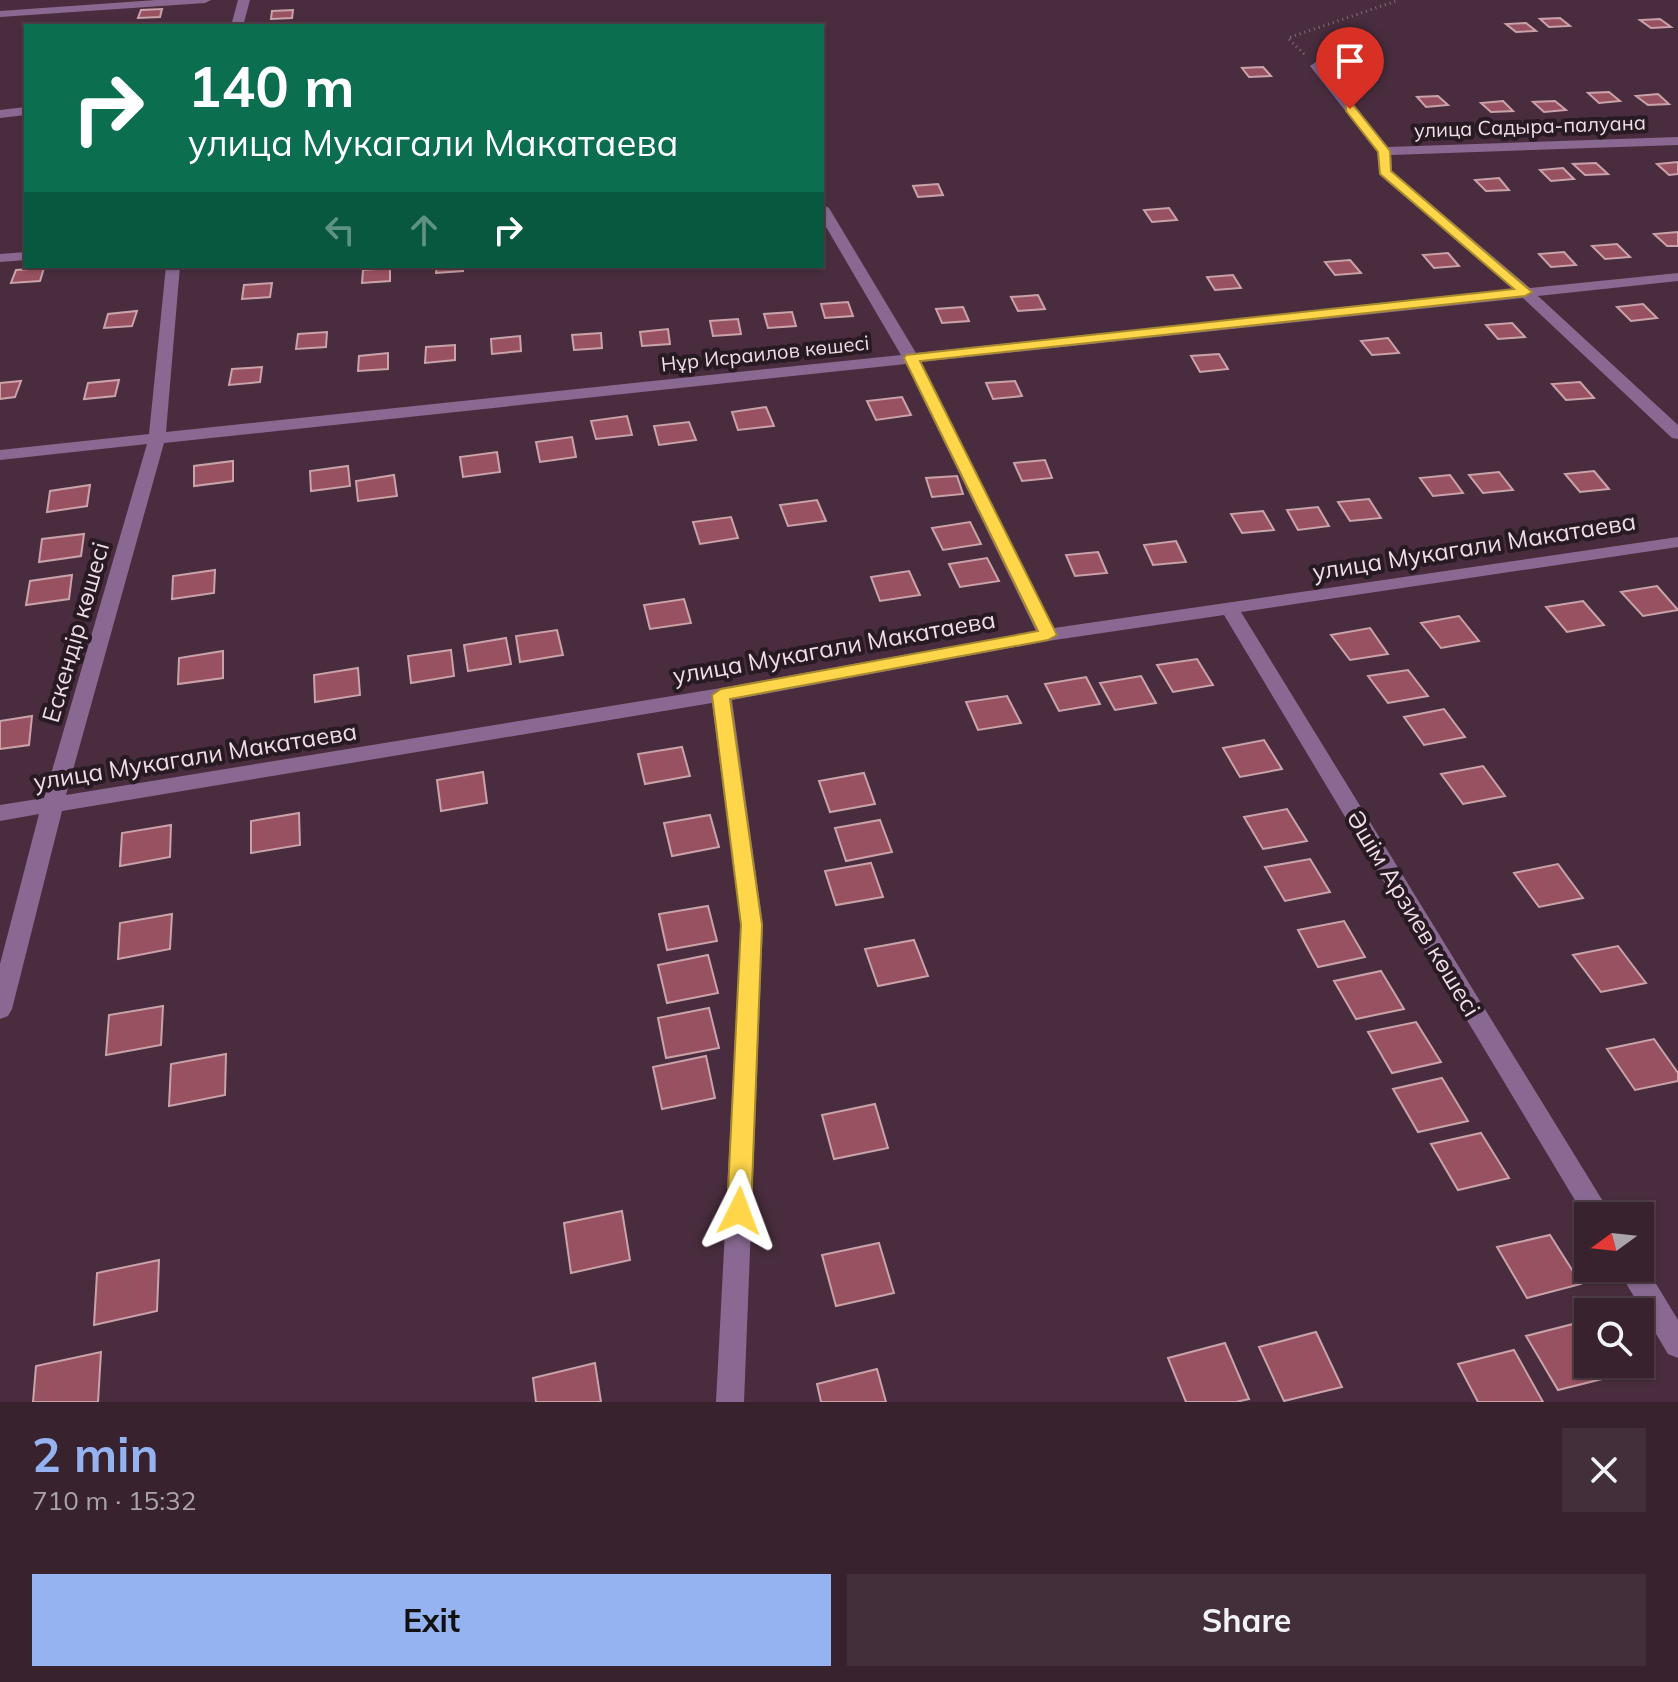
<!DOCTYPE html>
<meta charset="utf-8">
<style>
body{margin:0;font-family:Mulish,sans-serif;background:#422f3a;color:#f1f3f6;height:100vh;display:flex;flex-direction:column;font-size:30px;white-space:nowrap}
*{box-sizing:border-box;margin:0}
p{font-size:26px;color:#aaa4aa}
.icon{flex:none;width:44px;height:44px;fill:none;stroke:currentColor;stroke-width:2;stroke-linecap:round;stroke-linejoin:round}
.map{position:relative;height:1402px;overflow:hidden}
.drawer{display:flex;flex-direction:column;background:#37222e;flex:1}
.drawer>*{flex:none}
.top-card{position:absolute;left:24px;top:24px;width:800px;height:244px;border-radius:0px;box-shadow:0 2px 6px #0004,0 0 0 2px #513f4a;background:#0b6e4f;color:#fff;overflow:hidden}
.needle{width:52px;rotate:255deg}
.controls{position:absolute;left:1574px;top:1202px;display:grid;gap:16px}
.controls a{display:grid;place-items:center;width:80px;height:80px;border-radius:0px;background:#37222e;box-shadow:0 2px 6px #0004,0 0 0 2px #513f4a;font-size:40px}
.pin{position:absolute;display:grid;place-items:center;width:68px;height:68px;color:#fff;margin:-82px -34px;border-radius:50% 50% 50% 0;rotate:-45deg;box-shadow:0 0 8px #0007}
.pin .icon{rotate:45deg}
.me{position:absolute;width:88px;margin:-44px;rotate:3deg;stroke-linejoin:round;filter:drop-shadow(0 0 6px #0008)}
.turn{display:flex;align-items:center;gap:28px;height:168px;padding:0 32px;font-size:36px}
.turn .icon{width:104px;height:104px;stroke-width:2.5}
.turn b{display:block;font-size:56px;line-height:68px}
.lanes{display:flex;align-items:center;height:76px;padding:0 32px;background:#0003;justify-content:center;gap:40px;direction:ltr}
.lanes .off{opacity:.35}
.round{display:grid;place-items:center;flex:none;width:84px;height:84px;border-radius:0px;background:#422f3a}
.headline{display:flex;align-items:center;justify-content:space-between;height:136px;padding:0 32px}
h1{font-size:48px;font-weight:700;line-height:60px;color:#95b2f1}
.action{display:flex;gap:16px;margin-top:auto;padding:16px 32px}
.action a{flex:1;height:92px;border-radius:0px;background:#95b2f1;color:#111;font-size:32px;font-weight:700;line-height:92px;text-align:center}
.action a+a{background:#422f3a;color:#f1f3f6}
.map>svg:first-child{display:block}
</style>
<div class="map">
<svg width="1678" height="1402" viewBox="0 0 1678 1402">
<rect width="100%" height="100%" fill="#492d3e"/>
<path fill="#985161" stroke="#caa2a9" stroke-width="2" d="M162 9 160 17 138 18 141 10Z
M293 10 292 18 271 19 272 11Z
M1560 18 1570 26 1549 27 1540 19Z
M1660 19 1671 27 1651 28 1640 20Z
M1526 23 1536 31 1516 32 1506 24Z
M1263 67 1271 76 1249 77 1242 68Z
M1609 92 1620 101 1599 103 1588 93Z
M1658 94 1669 104 1648 105 1636 96Z
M1438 96 1448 105 1426 107 1417 97Z
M1503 101 1513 111 1491 112 1481 103Z
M1555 101 1566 110 1544 112 1533 102Z
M1678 162V174L1669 175 1657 164Z
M1596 163 1608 174 1585 175 1573 164Z
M1563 168 1574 179 1551 181 1540 170Z
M1499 178 1509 190 1486 191 1475 180Z
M938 184 943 195 918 197 913 186Z
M1169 208 1177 220 1152 222 1144 210Z
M1678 232V246H1667L1654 234Z
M1617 244 1630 257 1605 259 1592 246Z
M1564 252 1576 265 1551 267 1539 254Z
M1448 253 1459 266 1434 268 1423 255Z
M1350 260 1361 273 1335 275 1325 262Z
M437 266H463V271L436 273Z
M44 268 40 281 11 283 16 270Z
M390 268V281L362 283 363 270Z
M1233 275 1241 288 1215 290 1207 277Z
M272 283 270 297 242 299 244 285Z
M1038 295 1045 309 1018 311 1011 297Z
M848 302 853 316 825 318 821 304Z
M1643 304 1657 318 1631 321 1617 307Z
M963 307 969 321 942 323 936 309Z
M137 311 132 326 104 328 108 314Z
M792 312 796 326 768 328 764 314Z
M738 319 741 334 713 336 710 321Z
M1512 323 1525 337 1498 339 1486 325Z
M668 329 670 344 642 346 640 332Z
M327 332 326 347 296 349 298 334Z
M601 333 602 348 574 350 572 335Z
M520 336 521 351 492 354 491 339Z
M1388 338 1399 353 1372 355 1361 341Z
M455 345V360L425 363 426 347Z
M388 353V369L358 371 359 356Z
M1219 354 1228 369 1200 372 1191 356Z
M262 367 260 382 229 385 232 369Z
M119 380 115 396 84 399 88 383Z
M21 381 15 397 0 399V383Z
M1015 381 1022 396 993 399 986 383Z
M1580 382 1594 398 1566 400 1552 384Z
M902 397 911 415 876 420 867 401Z
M766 407 774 426 738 430 732 412Z
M627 416 632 435 596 439 591 421Z
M689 422 696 440 659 445 654 426Z
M572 437 576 457 540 462 536 442Z
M497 452 500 472 463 477 460 457Z
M1045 460 1052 478 1022 481 1014 463Z
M233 461V481L194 486V466Z
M348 466 350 486 311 491 310 471Z
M1594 471 1609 489 1580 492 1565 474Z
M1499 472 1513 490 1483 493 1469 475Z
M394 475 397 496 358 501 356 481Z
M1450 475 1463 493 1433 496 1420 478Z
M957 476 963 494 932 497 926 478Z
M90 485 87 506 47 512 50 491Z
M1369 499 1381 518 1350 521 1338 502Z
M817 500 826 521 788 526 780 505Z
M1318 507 1329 526 1298 530 1287 510Z
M1263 511 1274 530 1242 533 1231 514Z
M731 517 738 538 700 544 693 522Z
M970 522 981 544 943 550 932 528Z
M84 534 81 556 39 562 42 539Z
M1176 541 1186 562 1153 565 1144 545Z
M1098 552 1107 573 1075 576 1066 555Z
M987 558 999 581 960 587 949 564Z
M215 570 214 593 172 599 173 576Z
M909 571 920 595 880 601 871 577Z
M72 575 69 599 26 605 30 581Z
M1657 586 1678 610 1643 616 1621 592Z
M684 599 691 623 650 629 644 605Z
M1583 601 1604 625 1567 632 1546 607Z
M1459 616 1479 641 1441 648 1421 623Z
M1370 628 1388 654 1350 660 1331 635Z
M557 630 563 655 520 662 516 636Z
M506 638 511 664 468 671 464 645Z
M451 650 454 676 411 683 408 656Z
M223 651V678L178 684 179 658Z
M1197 659 1213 685 1173 692 1157 665Z
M358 668 360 695 315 702 314 675Z
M1408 670 1428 696 1388 703 1368 676Z
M1141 676 1156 703 1115 710 1100 683Z
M1086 677 1100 704 1059 711 1045 684Z
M1007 696 1021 723 978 730 966 702Z
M1444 709 1465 737 1424 745 1404 717Z
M32 716 29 745 0 749V721Z
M1264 740 1282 769 1240 777 1223 748Z
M682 747 690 776 645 784 638 754Z
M1483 766 1505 796 1463 804 1441 774Z
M483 772 487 803 441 811 437 780Z
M864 773 875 804 830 812 819 781Z
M1287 809 1307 841 1263 849 1244 817Z
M299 813 300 845 251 853V821Z
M710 815 719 847 672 856 664 823Z
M880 820 892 852 846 861 835 828Z
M171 825 170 857 120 866 122 833Z
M1310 859 1330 892 1285 901 1265 867Z
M871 863 883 897 836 905 825 871Z
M1558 864 1583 898 1539 907 1514 873Z
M708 906 717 941 667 950 659 914Z
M172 914 170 949 118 959 120 923Z
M1344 921 1365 957 1318 967 1298 930Z
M914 940 928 976 878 986 865 949Z
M1618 946 1646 983 1601 992 1573 955Z
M708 955 718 993 667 1003 658 965Z
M1381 971 1404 1009 1356 1019 1334 981Z
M163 1006 161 1045 106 1055 109 1015Z
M709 1008 719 1048 666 1058 658 1018Z
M1416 1022 1441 1062 1392 1073 1368 1032Z
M1654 1039 1678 1073V1081L1635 1090 1607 1049Z
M226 1054 225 1095 169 1106 171 1064Z
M706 1056 715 1098 662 1109 653 1067Z
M1442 1078 1468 1121 1418 1132 1393 1089Z
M875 1104 888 1148 834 1159 822 1115Z
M1481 1133 1509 1178 1458 1190 1431 1144Z
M622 1211 630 1260 571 1273 564 1223Z
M1550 1235 1581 1284 1527 1298 1497 1247Z
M879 1243 894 1293 836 1306 822 1255Z
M159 1260 157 1311 94 1325 97 1273Z
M1581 1322 1588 1334V1364H1606L1614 1376 1558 1390 1526 1336Z
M1316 1332 1342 1387 1284 1401 1259 1347Z
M1225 1343 1249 1399 1236 1402H1186L1168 1358Z
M1514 1350 1543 1402H1478L1458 1364Z
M101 1352 98 1402H33L36 1366Z
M595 1363 601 1402H536L533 1378Z
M877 1369 886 1402H821L817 1384Z"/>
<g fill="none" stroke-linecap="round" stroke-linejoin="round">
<path stroke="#866d7c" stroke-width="3" stroke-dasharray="1 4" stroke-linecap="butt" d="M1304 54 1288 38 1399 0"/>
<path fill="#896991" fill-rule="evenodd" d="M156 0H211L205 3 0 17V11Z
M238 0H250L243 26H231Z
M1316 62 1320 63 1388 147 1678 137V145L1391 155 1392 171 1530 288 1678 273V281L1538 296 1678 425V439L1672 438 1523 298 921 362 1054 628 1678 537V547L1241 612 1612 1216H1588V1222L1224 615 1048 641 732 700 763 925 744 1402H716L741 925 712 703 62 811 12 1009 8 1016 0 1019V964L39 814 0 821V805L44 798 147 444 0 460V450L149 434 166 266H180L166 432 901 355 822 220V204L829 208 916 353 1514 290 1380 175 1377 151 1310 66ZM906 364 1036 631 721 688 66 795 164 443Z
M26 107V115L0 118V110Z
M26 252V260L0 262V254Z
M1641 1259 1678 1320V1358L1668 1354 1617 1268H1640Z"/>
</g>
<path fill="#ffd54a" stroke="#a68a30" stroke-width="2" d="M1346 106H1354L1390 151 1391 171 1532 292 1525 296 920 361 1057 635 1048 640 730 699 762 925 751 1211 747 1219 739 1222 730 1219 727 1211 741 925 712 695 721 689 1038 631 904 358 906 355 1514 289 1380 174 1378 152 1346 111Z"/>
<g text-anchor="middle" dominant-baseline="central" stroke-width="8" stroke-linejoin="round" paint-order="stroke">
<g font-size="20" fill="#efdde7" stroke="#271a22">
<text transform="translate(1530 126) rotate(-2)">улица Садыра-палуана</text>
<text transform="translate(765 353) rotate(-6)">Нұр Исраилов көшесі</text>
</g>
<g font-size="24" fill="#efdde7" stroke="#271a22">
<text transform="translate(1474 546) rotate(-9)">улица Мукагали Макатаева</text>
<text transform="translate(75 632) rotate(-74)">Ескендір көшесі</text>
<text transform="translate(834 647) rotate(-10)">улица Мукагали Макатаева</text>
<text transform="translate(195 756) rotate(-9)">улица Мукагали Макатаева</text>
<text transform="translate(1414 913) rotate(59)">Әшім Арзиев көшесі</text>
</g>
</g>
</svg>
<div class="controls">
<a><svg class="needle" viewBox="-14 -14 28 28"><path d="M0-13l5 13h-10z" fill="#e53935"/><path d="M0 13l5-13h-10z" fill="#aaa4aa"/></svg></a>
<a><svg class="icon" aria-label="search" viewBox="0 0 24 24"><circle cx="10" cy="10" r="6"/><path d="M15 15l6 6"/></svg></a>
</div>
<div class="pin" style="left:1350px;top:109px;background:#d93025"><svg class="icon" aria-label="arrive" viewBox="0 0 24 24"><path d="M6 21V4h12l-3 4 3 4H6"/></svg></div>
<svg class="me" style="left:739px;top:1211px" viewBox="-20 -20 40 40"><path d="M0-17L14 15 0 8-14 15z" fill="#ffd54a" stroke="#fff" stroke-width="4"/></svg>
<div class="top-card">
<div class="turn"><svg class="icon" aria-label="right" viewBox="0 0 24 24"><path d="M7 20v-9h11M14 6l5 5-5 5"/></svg><div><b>140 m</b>улица Мукагали Макатаева</div></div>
<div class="lanes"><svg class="icon off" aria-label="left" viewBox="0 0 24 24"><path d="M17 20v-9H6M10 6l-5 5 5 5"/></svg><svg class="icon off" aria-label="ahead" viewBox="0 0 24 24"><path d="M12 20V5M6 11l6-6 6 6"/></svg><svg class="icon" aria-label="right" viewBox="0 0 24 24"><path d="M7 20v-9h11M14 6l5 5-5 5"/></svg></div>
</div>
</div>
<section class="drawer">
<div class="headline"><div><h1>2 min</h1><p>710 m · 15:32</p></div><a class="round"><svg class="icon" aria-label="close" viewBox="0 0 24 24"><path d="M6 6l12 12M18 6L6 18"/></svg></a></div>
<div class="action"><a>Exit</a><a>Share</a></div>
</section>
